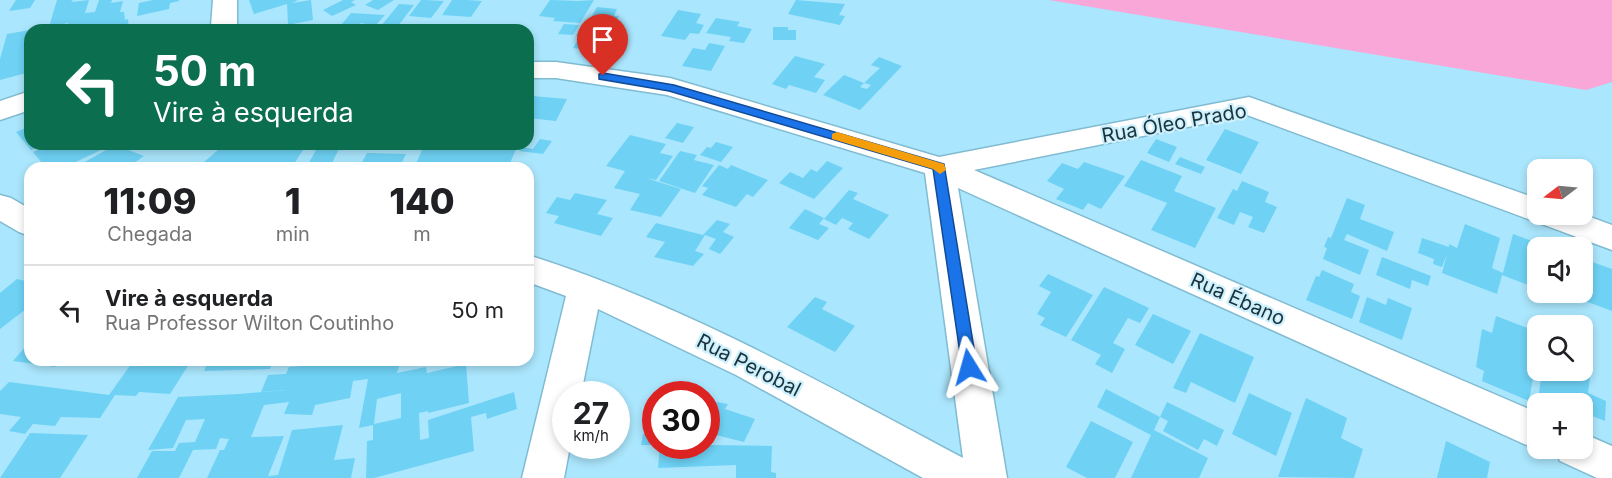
<!DOCTYPE html>
<html lang="pt">
<meta charset="utf-8">
<style>
body{margin:0;font-family:Inter,sans-serif;background:#f2f2f2;color:#202124;height:100vh;display:flex;flex-direction:column;font-size:22px;white-space:nowrap}
*{box-sizing:border-box;margin:0}
p{font-size:20px;color:#757577}
.icon{flex:none;width:33px;height:33px;fill:none;stroke:currentColor;stroke-width:2;stroke-linecap:round;stroke-linejoin:round}
.map{position:relative;flex:1;overflow:hidden}
.side{position:absolute;left:24px;top:162px;width:510px;height:204px;display:flex;flex-direction:column;background:#fff;border-radius:18px;box-shadow:0 3px 9px #0003}
.side>*{flex:none}
.top-card{position:absolute;left:24px;top:24px;width:510px;height:126px;border-radius:18px;box-shadow:0 3px 9px #0003;background:#0b6e4f;color:#fff;overflow:hidden}
.needle{width:39px;rotate:254deg}
.controls{position:absolute;left:1527px;top:159px;display:grid;gap:12px}
.controls a{display:grid;place-items:center;width:66px;height:66px;border-radius:12px;background:#fff;box-shadow:0 3px 9px #0003;font-size:30px}
.speed{position:absolute;left:552px;top:381px;display:flex;gap:12px;font-size:30px;font-weight:700;text-align:center}
.speed>*{display:grid;place-content:center;width:78px;height:78px;border-radius:50%;background:#fff;box-shadow:0 3px 9px #0003;line-height:1}
.speed small{font-size:15px;font-weight:400}
.speed .limit{border:9px solid #d22;background:#fff;color:#111}
.pin{position:absolute;display:grid;place-items:center;width:51px;height:51px;color:#fff;margin:-62px -26px;border-radius:50% 50% 50% 0;rotate:-45deg;box-shadow:0 0 6px #0007}
.pin .icon{rotate:45deg}
.me{position:absolute;width:66px;margin:-33px;rotate:352deg;stroke-linejoin:round;filter:drop-shadow(0 0 4px #0008)}
.turn{display:flex;align-items:center;gap:21px;height:126px;padding:0 30px;font-size:27px}
.turn .icon{width:78px;height:78px;stroke-width:2.5}
.turn b{display:block;font-size:42px;line-height:51px}
.eta{display:flex;justify-content:space-evenly;align-items:center;height:102px;text-align:center}
.eta b{font-size:36px;font-weight:800;line-height:42px}
ul{padding:0;list-style:none}
li{display:flex;align-items:center;gap:18px;height:90px;padding:0 30px;border-top:2px solid #e0e0e0}
li div{flex:1}
li b{display:block;font-size:22px}
li em{font-style:normal}
.map>svg:first-child{display:block}
</style>
<div class="map">
<svg width="1612" height="478" viewBox="0 0 1612 478">
<rect width="100%" height="100%" fill="#aae6fd"/>
<path fill="#f9a6d8" d="M1049 0H1612V82L1586 90Z"/>
<path fill="#6fd2f5" fill-rule="evenodd" d="M16 0H35L30 8 9 11Z
M57 0H73L71 2 89 0 85 13 95 12 99 0H112L111 3 123 1 120 12H124L125 20 128 19 129 30H107V24L106 30H66L68 23 53 26 52 30H38L49 27Z
M153 0H179V1L170 3 169 9 137 16 139 3Z
M249 0H298L292 3 311 0 313 20 288 25 287 4 254 14Z
M343 0H355L351 2 356 5 332 16 323 10Z
M373 0H394L378 10 365 5Z
M421 0H425L444 1 431 18 409 16Z
M452 0H467L482 1 471 17 442 15Z
M550 0 578 1 594 0 580 23 553 21 555 18 539 16Z
M796 0 845 4 839 15 845 16 840 25 788 14Z
M399 4 414 5 395 30H383L386 27 381 26Z
M597 7 617 9 614 16H619L614 25 588 23Z
M678 10 701 14 696 23 704 25 699 34 690 33 685 40 661 36Z
M351 13 385 15 375 26 361 23 355 30H337Z
M716 18 740 22 737 26 752 29 744 43 729 41 731 37 706 33Z
M564 24 579 25 573 35 558 34Z
M584 25 613 27 600 51 573 48 580 36H576Z
M773 27H788V30H796V40H773Z
M30 30V72L0 80V59L7 34Z
M709 43 725 46 711 71 682 66 693 48 705 50Z
M795 56 825 64 814 77 825 80 816 93 789 85 786 89 772 84Z
M879 57 902 66 860 110 823 95 844 75 864 83 860 87 867 89 871 85 864 83 880 68 871 65Z
M532 96 567 99 556 121 528 118V103Z
M677 123 694 127 683 143 665 138Z
M30 126V144H44L31 150 16 132Z
M1225 129 1259 142 1241 174 1206 160Z
M630 135 666 144 660 153 673 156 656 180 646 178 681 189 661 217 630 210 640 194 614 188 625 171 606 166Z
M540 139 552 141 543 154 519 151 522 147 533 149Z
M1156 139 1177 147 1169 162 1147 153Z
M716 142 733 147 721 162 700 155 707 147 711 148Z
M51 144H98L103 149 63 168H46L33 152Z
M117 144H129L123 148 144 156 127 168H74Z
M225 144H264L260 149 278 150 282 144H349L346 148 339 149 332 163H339L337 168H306L316 150H303L292 167 247 165 244 168H197Z
M502 144H518L508 168H414L424 146 499 150Z
M680 151 697 155 694 160 714 165 695 193 659 181Z
M367 153 406 154 399 168H359Z
M1180 157 1205 167 1201 174 1175 164Z
M1141 160 1182 176 1174 191 1216 208 1195 248 1151 230 1167 203 1124 186Z
M827 161 843 168 814 199 779 183 790 172 803 178 811 169 817 172Z
M1084 162 1125 176 1101 209 1088 203 1083 210 1056 199 1064 189 1047 181 1062 163 1078 169Z
M719 165 728 169 731 165 768 180 753 197 747 194 736 207 702 195 708 188 702 186Z
M1242 181 1269 192 1265 202 1277 207 1264 233 1248 227 1253 217 1240 212 1234 225 1217 218 1233 189 1237 191Z
M849 190 858 193 853 199 889 215 869 239 848 229 853 223 842 218 836 225 824 219Z
M575 193 607 200 597 214 613 218 601 236 554 223 559 216 546 213 557 197 570 200Z
M1347 198 1365 205 1360 219 1394 232 1387 251 1347 234 1344 240 1369 250 1360 275 1323 259 1327 248 1324 247 1328 237 1331 238Z
M805 209 824 218 819 224 829 228 818 240 789 228Z
M717 220 730 224 723 232 734 237 720 254 709 249 716 239 705 235 695 251 704 254 693 266 654 257 665 242 646 237 656 223 703 235Z
M1465 224 1500 238 1492 268 1503 273 1513 234 1548 247 1538 248V289L1502 275 1497 294 1442 273 1447 254 1442 267 1433 264 1434 259 1418 253 1422 238 1449 247V244L1457 248Z
M1382 257 1431 276 1428 286 1412 280 1410 289 1376 275Z
M1584 259 1612 269V311L1569 295V292H1582Z
M1322 270 1354 284 1351 292 1360 296 1352 319 1306 300 1316 276 1319 277Z
M1048 274 1093 295 1066 337 1040 325 1045 318 1037 314 1051 292 1039 286Z
M17 279 30 282V306L0 329V293Z
M1104 287 1149 308 1140 323 1128 318 1113 343 1125 349 1112 373 1095 364 1101 355 1071 340Z
M815 297 827 302 822 309 855 326 835 352 787 327Z
M1367 297 1386 305 1388 298 1412 308 1402 340 1359 322Z
M1153 314 1191 331 1173 364 1135 345Z
M1496 316 1538 332V350L1529 401 1482 381 1484 371 1476 367 1482 329 1492 333Z
M1200 333 1254 357 1235 403 1191 382 1186 393 1173 388Z
M30 341V360H61L55 367 13 361Z
M134 360 191 361 170 394 139 392 136 396 115 395 100 418 61 417 55 426 33 424 25 434 9 431 21 417 0 414V391L9 382 109 395Z
M209 360H273L270 369 204 371Z
M314 360H333L331 363 334 360H401L397 373 426 367 427 373 466 364 469 403 428 413V411L419 413 420 440 429 438 428 420 514 392 517 409 487 419 486 413 471 417 474 451 374 478H366L367 441 373 440V425L359 428 368 379 353 381 350 398 315 405 312 415 284 414 289 402 264 405 251 437 284 436 268 476 278 475 292 430 343 425 334 460 355 458 351 478H207L220 450H224L229 439 220 438 216 449 193 450 179 478H137L152 451H175L179 443 195 442 205 419 186 420 173 448 148 450 178 397 239 394 310 388 261 392 268 375 286 374 289 367 312 365ZM401 393V418L374 424 377 399Z
M1582 366 1591 370 1588 393 1606 401 1605 421 1582 412V404H1563L1539 393 1542 370H1582Z
M1106 389 1160 417 1154 430 1208 458 1199 478H1131L1151 435 1097 407Z
M1249 393 1292 413 1276 456 1232 434Z
M1306 398 1347 418 1341 438 1363 449 1354 478 1278 477Z
M706 400 728 404 725 409 755 419 744 442 716 435 710 445 772 446 771 472 776 473V478H736V465L658 468 660 446H706Z
M1167 402 1224 430 1217 446 1204 439 1198 450 1163 431 1168 421 1160 417Z
M1091 421 1133 442 1115 478H1087L1066 467Z
M30 433 88 435 60 478H0Z
M643 434H656V445H641Z
M1446 441 1490 462 1487 478H1437Z"/>
<g fill="none" stroke-linecap="round" stroke-linejoin="round">
<g stroke="#80bbd1" stroke-width="3">
<path id="minor" d="M213 0H237V26L240 30H214L211 26Z
M528 62H556L670 78 939 157 1249 97 1538 199V214H1582L1612 225V250L1247 115 974 170 1538 413V448H1541L1538 449 1524 444 958 188 1007 478H923L736 375 598 309 581 394H566V446H570L564 478H522L566 296 528 282V255C680 303 822 383 963 458L925 173 667 95 556 78H528Z
M30 91V110L0 120V101Z
M0 195 11 198 30 209V236L19 232 0 221Z
M1582 433 1612 446V478H1597L1560 461 1554 448H1582Z"/>
</g>
<use href="#minor" fill="#fff" fill-rule="evenodd"/>
</g>
<path fill="#1a73e8" stroke="#114b97" stroke-width="1.5" d="M603 73 674 85 944 164 977 367 975 371 969 373 964 371 962 367 933 169 669 91 599 79V74Z"/>
<path fill="#f59e0b" d="M837 132 944 164 946 170 940 174 933 169 832 139V134Z"/>
<g text-anchor="middle" dominant-baseline="central" stroke-width="4.5" stroke-linejoin="round" paint-order="stroke">
<g font-size="20" fill="#1b333c" stroke="#ccf0fd">
<text transform="translate(1174 123) rotate(-10)">Rua Óleo Prado</text>
<text transform="translate(1238 299) rotate(24)">Rua Ébano</text>
<text transform="translate(749 365) rotate(27)">Rua Perobal</text>
</g>
</g>
</svg>
<div class="controls">
<a><svg class="needle" viewBox="-14 -14 28 28"><path d="M0-13l5 13h-10z" fill="#e53935"/><path d="M0 13l5-13h-10z" fill="#757577"/></svg></a>
<a><svg class="icon" aria-label="sound" viewBox="0 0 24 24"><path d="M4 9h4l5-4v14l-5-4H4zM17 9q2 3 0 6"/></svg></a>
<a><svg class="icon" aria-label="search" viewBox="0 0 24 24"><circle cx="10" cy="10" r="6"/><path d="M15 15l6 6"/></svg></a>
<a>+</a>
</div>
<div class="speed"><div>27<small>km/h</small></div><div class="limit">30</div></div>
<div class="pin" style="left:603px;top:76px;background:#d93025"><svg class="icon" aria-label="arrive" viewBox="0 0 24 24"><path d="M6 21V4h12l-3 4 3 4H6"/></svg></div>
<svg class="me" style="left:969px;top:367px" viewBox="-20 -20 40 40"><path d="M0-17L14 15 0 8-14 15z" fill="#1a73e8" stroke="#fff" stroke-width="4"/></svg>
<div class="top-card">
<div class="turn"><svg class="icon" aria-label="left" viewBox="0 0 24 24"><path d="M17 20v-9H6M10 6l-5 5 5 5"/></svg><div><b>50 m</b>Vire à esquerda</div></div>
</div>
<section class="side">
<div class="eta">
<div><b>11:09</b><p>Chegada</p></div>
<div><b>1</b><p>min</p></div>
<div><b>140</b><p>m</p></div>
</div>
<ul>
<li><svg class="icon" aria-label="left" viewBox="0 0 24 24"><path d="M17 20v-9H6M10 6l-5 5 5 5"/></svg><div><b>Vire à esquerda</b><p>Rua Professor Wilton Coutinho</p></div><em>50 m</em></li>
</ul>
</section>
</div>
